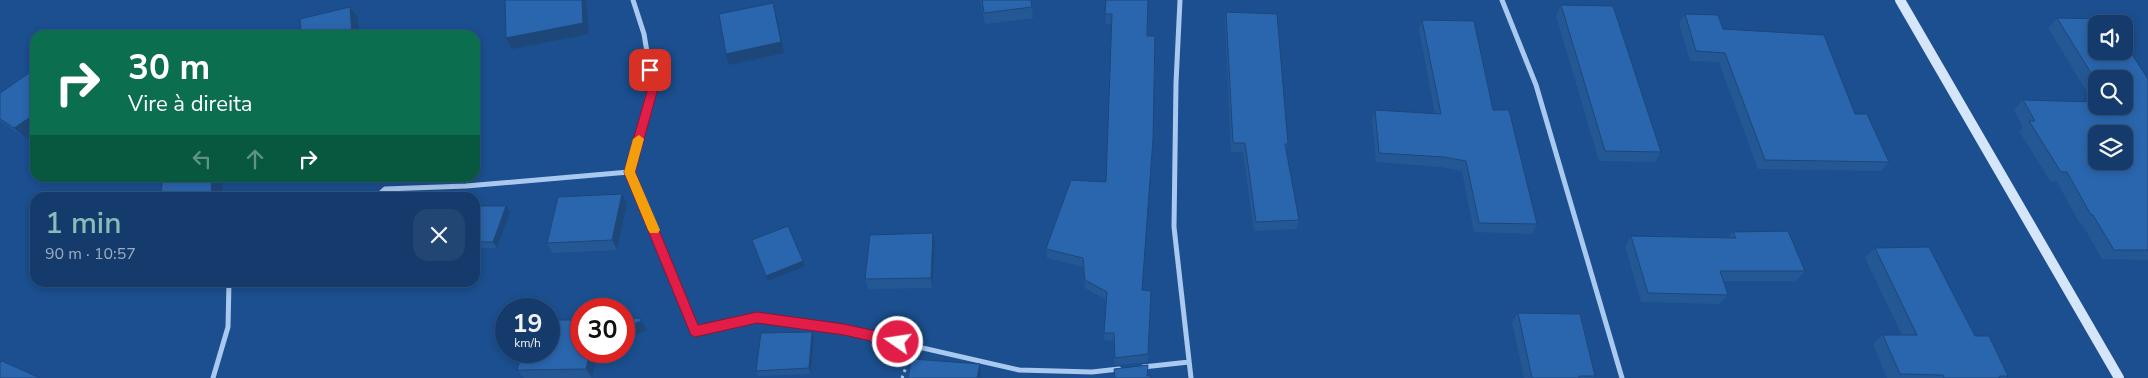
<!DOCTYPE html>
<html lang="pt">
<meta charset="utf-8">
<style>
body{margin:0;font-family:"Nunito Sans",sans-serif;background:#214673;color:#f1f3f6;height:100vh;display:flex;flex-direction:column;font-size:19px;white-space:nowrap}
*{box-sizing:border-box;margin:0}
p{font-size:16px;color:#9dadc1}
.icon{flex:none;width:28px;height:28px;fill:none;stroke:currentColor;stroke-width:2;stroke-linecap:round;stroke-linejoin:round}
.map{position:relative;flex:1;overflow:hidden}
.panel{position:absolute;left:30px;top:192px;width:450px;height:95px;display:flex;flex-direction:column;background:#143b6b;border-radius:15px;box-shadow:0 2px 8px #0003,0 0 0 1px #33557e}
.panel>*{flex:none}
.top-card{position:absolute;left:30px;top:30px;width:450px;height:152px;border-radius:15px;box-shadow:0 2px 8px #0003,0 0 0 1px #33557e;background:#0b6e4f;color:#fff;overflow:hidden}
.controls{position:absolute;left:2088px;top:15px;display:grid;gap:10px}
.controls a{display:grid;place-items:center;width:45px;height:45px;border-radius:10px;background:#143b6b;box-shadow:0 2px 8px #0003,0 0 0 1px #33557e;font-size:25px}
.speed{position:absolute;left:495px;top:298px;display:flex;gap:10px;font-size:25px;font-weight:700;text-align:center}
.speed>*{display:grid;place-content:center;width:65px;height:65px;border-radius:50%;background:#143b6b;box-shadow:0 2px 8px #0003,0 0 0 1px #33557e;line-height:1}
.speed small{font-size:12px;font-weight:400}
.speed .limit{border:8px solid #d22;background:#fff;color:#111}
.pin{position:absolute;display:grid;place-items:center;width:42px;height:42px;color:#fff;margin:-21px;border-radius:10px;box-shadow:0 2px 8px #0006}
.me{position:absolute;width:55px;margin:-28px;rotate:283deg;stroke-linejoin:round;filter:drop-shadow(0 0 4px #0008)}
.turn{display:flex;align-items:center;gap:18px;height:105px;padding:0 15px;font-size:22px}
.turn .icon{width:65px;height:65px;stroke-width:2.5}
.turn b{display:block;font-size:35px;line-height:42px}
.lanes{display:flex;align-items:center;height:48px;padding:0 15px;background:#0003;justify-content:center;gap:25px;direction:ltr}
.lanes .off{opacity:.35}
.round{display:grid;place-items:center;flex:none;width:52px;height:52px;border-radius:15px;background:#214673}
.headline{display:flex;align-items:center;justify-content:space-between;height:85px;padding:0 15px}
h1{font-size:30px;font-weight:600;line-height:38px;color:#8bbbb9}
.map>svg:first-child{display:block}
</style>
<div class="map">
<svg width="2148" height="378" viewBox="0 0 2148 378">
<rect width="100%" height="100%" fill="#1b4f8f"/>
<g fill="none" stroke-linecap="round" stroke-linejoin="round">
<path stroke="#a9c9ee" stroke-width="3" stroke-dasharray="2.5 4" stroke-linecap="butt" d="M902 378 906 367"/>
<path stroke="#a9c9ee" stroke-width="5" d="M633 0 644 34 653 88 629 172 695 332 757 318 844 330 1019 370 1092 372 1119 369
M1180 0 1176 83 1174 227 1191 378
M1502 0 1536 85 1622 378
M375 198 385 189 466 186 629 172
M1143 367 1189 362
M213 378 228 327 229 282"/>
<path stroke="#d6e6fa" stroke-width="10" d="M1900 0 2119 378"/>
</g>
<path fill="#245895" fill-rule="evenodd" d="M980 0H1031L1032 7 1033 18 985 24Z
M1106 0H1148L1142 290 1148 354V362L1114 365V341L1104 340 1106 300 1085 288 1083 267 1047 258 1046 249 1106 182 1112 24H1105Z
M1561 5 1661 152 1655 162 1599 161 1556 16Z
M1226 12 1288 144 1286 153 1299 220 1296 229 1254 231 1243 152H1231L1225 22Z
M1685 14 1723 29 1855 114 1889 162 1881 171 1758 169 1719 62 1690 61 1679 23Z
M2057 18 2148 79V260L2102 259 2082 224H2080L2057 182 2050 181 2019 131 2023 127 2014 110 2023 100 2093 102 2048 28ZM2096 79 2124 106H2096Z
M1422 20 1493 110 1537 224 1532 234 1474 232 1462 171 1440 167 1376 162 1372 120 1375 110 1435 114 1419 30Z
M0 93 27 139 0 121Z
M627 204 617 250 553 253 547 243Z
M475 206H506L510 212 497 248H475Z
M1733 232 1805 271 1796 281H1723L1728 295 1720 304 1641 302 1625 246 1631 236 1727 238Z
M935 243 932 288 868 289 865 279Z
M1875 248 1975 336 2008 376 2006 378H1887L1873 344 1883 335H1902L1865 258Z
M1518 313 1595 376 1594 378H1524L1512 322Z
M812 332 814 337 811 374 758 376 756 371Z
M581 351H599L592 378H524L517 370Z"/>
<path fill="#1d4779" d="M582 0H586L589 34 512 49 506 38Z
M773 3 776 14 784 53 729 65 726 54Z
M350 7 358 18 359 35H352Z
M35 114V133L27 139 14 128Z
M212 178H223L222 198H211Z
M622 194 627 204 617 250 612 240Z
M506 206 510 212 497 248 493 242Z
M933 233 935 243 932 288 931 278Z
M803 261 805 266 768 281 766 276Z
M640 318 646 328 647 330 624 340V328Z
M812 332 814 337 811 374 809 368Z
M590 351H599L592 378 586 369Z
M980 364 981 373 980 378H977Z"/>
<path fill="#2a66ad" stroke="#1d4779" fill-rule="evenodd" d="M505 0H582L583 23 506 38Z
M982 0H1031L1032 7 984 13Z
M1106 0H1148L1147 36H1155L1153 139 1142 290 1151 291 1148 354 1115 358 1114 333H1104L1107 292 1085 280 1083 258 1046 249 1071 180 1106 182 1112 14H1105Z
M773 3 781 42 726 54 719 14Z
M1561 5 1613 6 1661 152 1605 151Z
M350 7 352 35H301L300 19Z
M1226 12 1277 14 1288 144H1285L1299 220 1256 222 1245 143H1233Z
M1685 14 1718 15 1723 29 1824 35 1855 114H1867L1889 162 1765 160 1725 53 1696 51Z
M2057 18 2109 19 2112 24H2096V51H2124V42L2148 79V250H2114L2093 215H2091L2067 172H2061L2029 121H2035L2023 100 2096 102V106H2124V79H2096V81ZM2096 134H2124V161H2096Z
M1422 20 1474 21 1493 110H1509L1537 224 1479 223 1466 161 1444 157 1379 153 1375 110 1441 114Z
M35 69V114L14 128 0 119V93Z
M163 178H212L211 198H160Z
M622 194 612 240 547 243 558 197Z
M475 206H506L493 242H475Z
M788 226 803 261 766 276 752 240Z
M1788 231 1805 271H1720L1728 295 1648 293 1631 236 1736 238 1733 232Z
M933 233 931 278 865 279 870 235Z
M1929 247 1975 336H1989L2008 376H1999L2000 378H1944L1943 375 1900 374 1883 335H1917L1875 248Z
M1518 313 1580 314 1595 376H1579V378H1532Z
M640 318 641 321 624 328V319Z
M549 320H581V351H590L586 369 517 370 523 351H549Z
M812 332 809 368 756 371 761 333Z
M912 359 980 364 977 378H908Z
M2 361 40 378H0V363Z
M1148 365 1147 376H1151V378H1115L1114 369Z"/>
<path fill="#e11d48" stroke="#92132f" d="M650 66 655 70 658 88 635 172 698 325 757 312 844 324 898 336 902 338 904 342 902 346 898 347 844 335 757 323 695 337 691 335 624 172 648 88 645 70Z"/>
<path fill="#f59e0b" d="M639 135 644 139 635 172 660 230 658 233H650L648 230 624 172 633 139Z"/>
</svg>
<div class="controls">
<a><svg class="icon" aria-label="sound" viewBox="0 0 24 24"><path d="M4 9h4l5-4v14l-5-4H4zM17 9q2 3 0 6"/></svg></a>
<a><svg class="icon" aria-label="search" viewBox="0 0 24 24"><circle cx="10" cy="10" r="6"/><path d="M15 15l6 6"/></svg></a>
<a><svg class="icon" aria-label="layers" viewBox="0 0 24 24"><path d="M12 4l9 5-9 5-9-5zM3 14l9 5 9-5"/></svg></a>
</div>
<div class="speed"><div>19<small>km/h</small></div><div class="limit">30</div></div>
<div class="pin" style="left:650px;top:70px;background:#d93025"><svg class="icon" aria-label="arrive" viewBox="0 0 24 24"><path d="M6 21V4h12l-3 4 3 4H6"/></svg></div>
<svg class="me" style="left:898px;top:342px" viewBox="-20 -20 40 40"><circle r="17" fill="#e11d48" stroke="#fff" stroke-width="3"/><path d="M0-11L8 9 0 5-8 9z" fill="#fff"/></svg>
<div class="top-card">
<div class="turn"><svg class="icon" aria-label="right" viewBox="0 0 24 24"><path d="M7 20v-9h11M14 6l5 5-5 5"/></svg><div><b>30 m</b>Vire à direita</div></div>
<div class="lanes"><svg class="icon off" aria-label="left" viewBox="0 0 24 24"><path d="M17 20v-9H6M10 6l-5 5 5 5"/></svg><svg class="icon off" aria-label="ahead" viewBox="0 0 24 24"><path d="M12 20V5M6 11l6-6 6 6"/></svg><svg class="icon" aria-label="right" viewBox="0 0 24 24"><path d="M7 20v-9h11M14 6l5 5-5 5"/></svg></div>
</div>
<section class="panel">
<div class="headline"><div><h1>1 min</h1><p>90 m · 10:57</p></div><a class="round"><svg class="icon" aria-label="close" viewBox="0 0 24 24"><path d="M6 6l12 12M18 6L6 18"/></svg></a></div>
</section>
</div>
